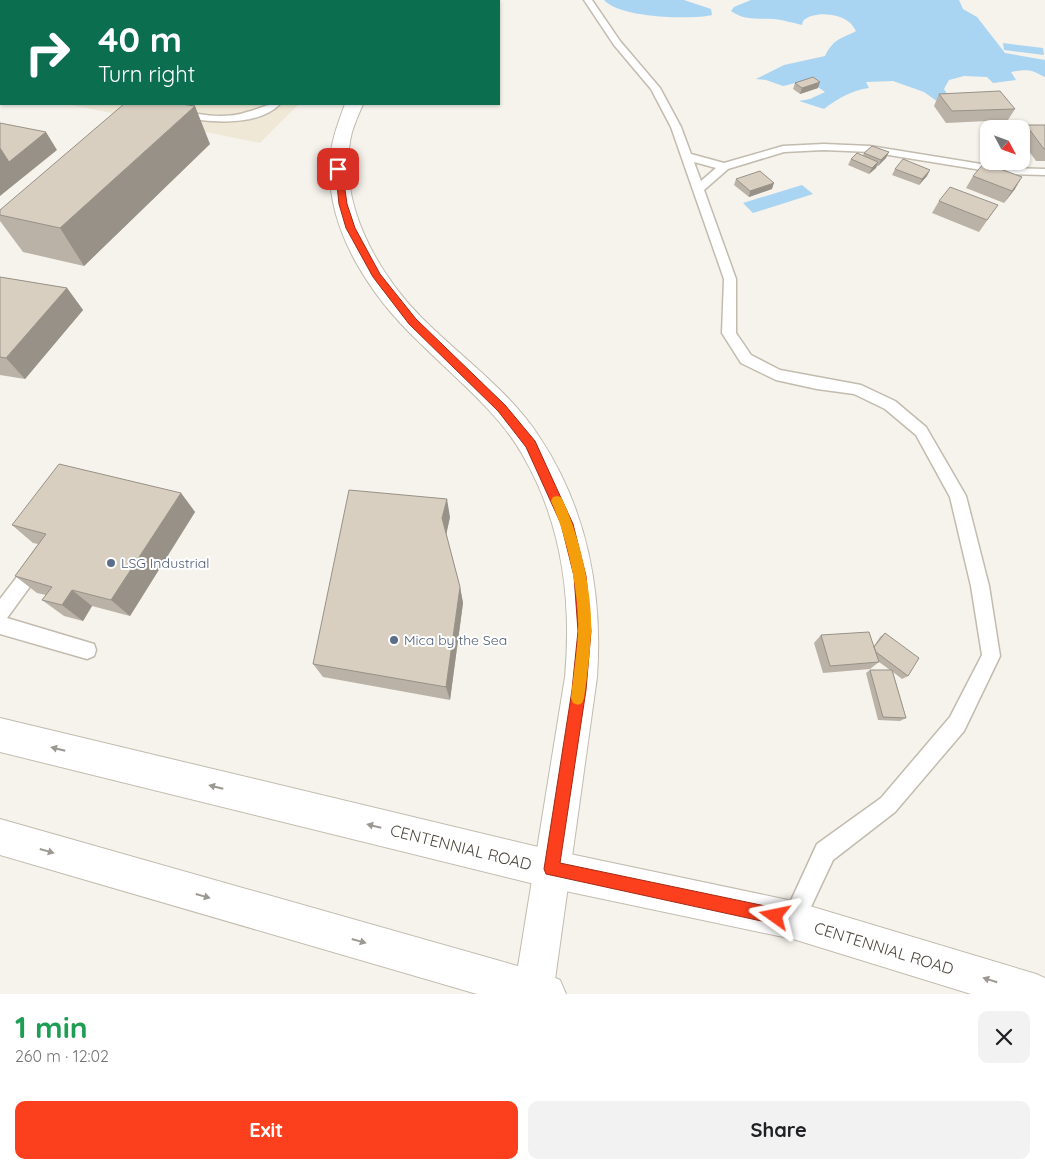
<!DOCTYPE html>
<meta charset="utf-8">
<style>
body{margin:0;font-family:Quicksand,sans-serif;background:#f2f2f2;color:#202124;height:100vh;display:flex;flex-direction:column;font-size:19px;white-space:nowrap}
*{box-sizing:border-box;margin:0}
p{font-size:16px;color:#757577}
.icon{flex:none;width:28px;height:28px;fill:none;stroke:currentColor;stroke-width:2;stroke-linecap:round;stroke-linejoin:round}
.map{position:relative;height:994px;overflow:hidden}
.sheet{display:flex;flex-direction:column;background:#fff;flex:1}
.sheet>*{flex:none}
.hud{position:absolute;left:0px;top:0px;width:500px;height:105px;box-shadow:0 1px 4px #0004;background:#0b6e4f;color:#fff;overflow:hidden}
.needle{width:32px;rotate:131deg}
.controls{position:absolute;left:980px;top:120px;display:grid;gap:10px}
.controls a{display:grid;place-items:center;width:50px;height:50px;border-radius:10px;background:#fff;box-shadow:0 1px 4px #0004;font-size:25px}
.pin{position:absolute;display:grid;place-items:center;width:42px;height:42px;color:#fff;margin:-21px;border-radius:10px;box-shadow:0 2px 8px #0006}
.me{position:absolute;width:55px;margin:-28px;rotate:282deg;stroke-linejoin:round;filter:drop-shadow(0 0 4px #0008)}
.turn{display:flex;align-items:center;gap:18px;height:105px;padding:0 15px;font-size:22px}
.turn .icon{width:65px;height:65px;stroke-width:2.5}
.turn b{display:block;font-size:35px;line-height:42px}
.round{display:grid;place-items:center;flex:none;width:52px;height:52px;border-radius:10px;background:#f2f2f2}
.headline{display:flex;align-items:center;justify-content:space-between;height:85px;padding:0 15px}
h1{font-size:30px;font-weight:800;line-height:38px;color:#1e9e55}
.cta{display:flex;gap:10px;margin-top:auto;padding:10px 15px}
.cta a{flex:1;height:58px;border-radius:10px;background:#fc3f1d;color:#fff;font-size:20px;font-weight:800;line-height:58px;text-align:center}
.cta a+a{background:#f2f2f2;color:#202124}
.map>svg:first-child{display:block}
</style>
<div class="map">
<svg width="1045" height="994" viewBox="0 0 1045 994">
<rect width="100%" height="100%" fill="#f6f3ec"/>
<path fill="#efe8d6" d="M67 104H299L260 143Z"/>
<path fill="#a9d4f2" d="M604 0H684L711 9 712 15C691 20 619 18 604 0Z
M751 0H959L963 9 977 17 1005 53 1045 60V77C1030 69 1028 69 1011 72L1016 80 993 83 987 77 964 76 949 80 944 89 947 94 938 102 924 92 893 81 866 82 869 88C852 90 837 99 824 109L799 101 810 99 825 92 808 80 783 86 766 80 756 79 784 65 825 56C834 38 841 39 856 31 854 28 852 24 849 22 838 13 813 11 803 21L802 25C793 23 784 20 774 19 758 18 745 21 731 11L734 7Z
M1003 43 1043 48 1044 55 1004 50Z
M802 185 813 194 753 213 743 203Z"/>
<g fill="none" stroke-linecap="round" stroke-linejoin="round">
<g stroke="#c2bbae" stroke-width="3">
<path id="service" d="M337 0H355V1H338Z
M584 0H592L620 41 660 88 681 127 691 154 724 163 783 146 824 144 870 146 1006 168 1045 169V175L1006 174 870 152 824 150 784 152 728 169 704 190 736 279V333L751 355 780 370 861 385 895 401 926 427 966 496 989 586 1000 656 964 731 895 812 833 860 801 928 793 931 785 928 782 920 817 844 881 798 950 717 982 655 971 586 950 497 916 435 885 409 854 394 817 389 776 380 741 363 722 333 724 279 671 127 651 89 614 45ZM694 162 716 168 701 181Z
M129 104C160 102 189 116 220 116 229 116 239 115 247 112 260 109 267 103 280 104 249 136 169 116 130 106Z
M36 557 42 560 45 565 42 570 7 618 94 644 96 650 94 656 87 659 0 634V599L30 560Z"/>
</g>
<g stroke="#c2bbae" stroke-width="2">
<path id="minor" d="M345 104H363C359 113 355 123 352 132 335 200 377 273 423 319 462 358 510 391 540 438 587 509 603 593 597 677L553 994H515L514 991 565 677C572 600 562 522 522 454 499 413 453 376 420 343 372 298 326 231 330 162 331 141 338 123 345 104Z"/>
</g>
<g stroke="#c2bbae" stroke-width="2">
<path id="tertiary" d="M0 718 551 850 793 901 1036 974 1045 978V994H971L793 939 551 888 0 752Z
M0 819 546 974 560 980 566 994H477L0 855Z"/>
</g>
<use href="#service" fill="#fff" fill-rule="evenodd"/>
<use href="#minor" fill="#fff" fill-rule="evenodd"/>
<use href="#tertiary" fill="#fff" fill-rule="evenodd"/>
</g>
<path fill="#bab2a6" d="M201 0H269L267 1H208Z
M795 83 818 88 800 94 793 89Z
M939 94 1015 109 1008 120 946 123 934 106Z
M1026 125H1045V161H1036L1021 140V133Z
M210 144 84 266 23 252 0 221V210Z
M864 153 886 158 878 166H877L876 168 869 174 848 165 851 159 863 155Z
M895 169 927 176 919 185 892 175Z
M973 176 1015 189 1004 203 966 188Z
M736 179 772 189 749 197 734 185Z
M939 201 998 205 979 232 932 213Z
M0 277 67 288 83 310 25 379 0 375Z
M181 493 195 512 130 616 92 606 83 621 64 616 42 600 46 595 37 593 15 576 38 544 33 543 12 525Z
M450 517 446 533 460 587 463 603 450 700 323 677 313 664Z
M885 633 908 676 902 679 893 672 906 718 900 721 878 720 866 673 870 670H890L879 662 870 669 823 673 814 643 821 635 874 646 880 637Z"/>
<path fill="#979187" d="M236 0H244V1H236Z
M261 0H269L267 1H261Z
M820 82 818 88 800 94 802 88Z
M195 106 210 144 84 266 60 228Z
M46 132 57 150 0 196V148Z
M889 152 886 158 878 166 881 160Z
M878 162 876 168 869 174 872 168Z
M930 170 927 176 919 185 922 179Z
M1022 177 1015 189 1004 203 1012 191Z
M774 183 772 189 749 197 750 191Z
M67 288 83 310 25 379 6 358Z
M181 493 195 512 130 616 111 600Z
M447 499 450 517 446 536 442 518Z
M460 587 463 603 450 700 446 687Z
M72 590 92 606 83 621 62 605Z"/>
<path fill="#d8cfc1" stroke="#979187" d="M813 77 820 82 802 88 795 83Z
M1000 91 1015 109 952 111 939 94Z
M124 104H181L195 106 60 228 0 215V210Z
M0 123 46 132 9 162 0 148Z
M1026 125H1045V149H1044Z
M872 146 889 152 881 160 864 153Z
M857 153 878 162 872 168 851 159Z
M903 159 930 170 922 179 895 169Z
M984 163 1022 177 1012 191 973 176Z
M760 171 774 183 750 191 736 179Z
M950 187 998 205 987 220 939 201Z
M0 277 67 288 6 358 0 357Z
M59 464 181 493 111 600 72 590 62 605 42 600 52 587 15 576 46 534 12 525Z
M349 490 447 499 442 518 460 587 446 687 313 664Z
M869 632 879 662 830 666 821 635Z
M885 633 919 658 908 676 876 652 874 647Z
M870 670H892L906 718 883 717Z"/>
<defs><path id="oneway-solid" d="M-6-.8H1V-3.2L6.5 0L1 3.2V.8H-6Z" transform="scale(1.25)"/></defs>
<g fill="#9c9892">
<use href="#oneway-solid" transform="translate(58 749) rotate(-166)"/>
<use href="#oneway-solid" transform="translate(216 787) rotate(-166)"/>
<use href="#oneway-solid" transform="translate(374 826) rotate(-166)"/>
<use href="#oneway-solid" transform="translate(47 851) rotate(16)"/>
<use href="#oneway-solid" transform="translate(203 896) rotate(16)"/>
<use href="#oneway-solid" transform="translate(359 941) rotate(16)"/>
<use href="#oneway-solid" transform="translate(990 980) rotate(-163)"/>
</g>
<path fill="#fc3f1d" stroke="#a42913" d="M335 167 342 169 347 204 355 228 380 274 416 319 505 405 535 441 573 524 586 576 591 631 586 690 560 863 775 908 780 911 783 916 780 922 775 924 546 874 544 869 572 690 578 631 574 576 561 524 526 447 498 411 409 324 373 277 346 228 339 204Z"/>
<path fill="#f59e0b" d="M557 496 561 497C579 533 593 593 591 633 590 655 587 677 584 698L582 703 578 705 573 703 571 698C573 677 577 655 578 633 580 593 567 537 551 501L553 497Z"/>
<g fill="#5c6f8a" stroke="#fff" stroke-width="2">
<circle cx="111" cy="563" r="5"/>
<circle cx="394" cy="640" r="5"/>
</g>
<g text-anchor="middle" dominant-baseline="central" stroke-width="4" stroke-linejoin="round" paint-order="stroke">
<g font-size="14" fill="#4e5e75" stroke="#fff" text-anchor="start">
<text x="121" y="563">LSG Industrial</text>
<text x="404" y="640">Mica by the Sea</text>
</g>
<g font-size="16" fill="#4b4439" stroke="#fff">
<text transform="translate(461 847) rotate(14)">CENTENNIAL ROAD</text>
<text transform="translate(884 948) rotate(17)">CENTENNIAL ROAD</text>
</g>
</g>
</svg>
<div class="controls">
<a><svg class="needle" viewBox="-14 -14 28 28"><path d="M0-13l5 13h-10z" fill="#e53935"/><path d="M0 13l5-13h-10z" fill="#757577"/></svg></a>
</div>
<div class="pin" style="left:338px;top:169px;background:#d93025"><svg class="icon" aria-label="arrive" viewBox="0 0 24 24"><path d="M6 21V4h12l-3 4 3 4H6"/></svg></div>
<svg class="me" style="left:775px;top:916px" viewBox="-20 -20 40 40"><path d="M0-17L14 15 0 8-14 15z" fill="#fc3f1d" stroke="#fff" stroke-width="4"/></svg>
<div class="hud">
<div class="turn"><svg class="icon" aria-label="right" viewBox="0 0 24 24"><path d="M7 20v-9h11M14 6l5 5-5 5"/></svg><div><b>40 m</b>Turn right</div></div>
</div>
</div>
<section class="sheet">
<div class="headline"><div><h1>1 min</h1><p>260 m · 12:02</p></div><a class="round"><svg class="icon" aria-label="close" viewBox="0 0 24 24"><path d="M6 6l12 12M18 6L6 18"/></svg></a></div>
<div class="cta"><a>Exit</a><a>Share</a></div>
</section>
